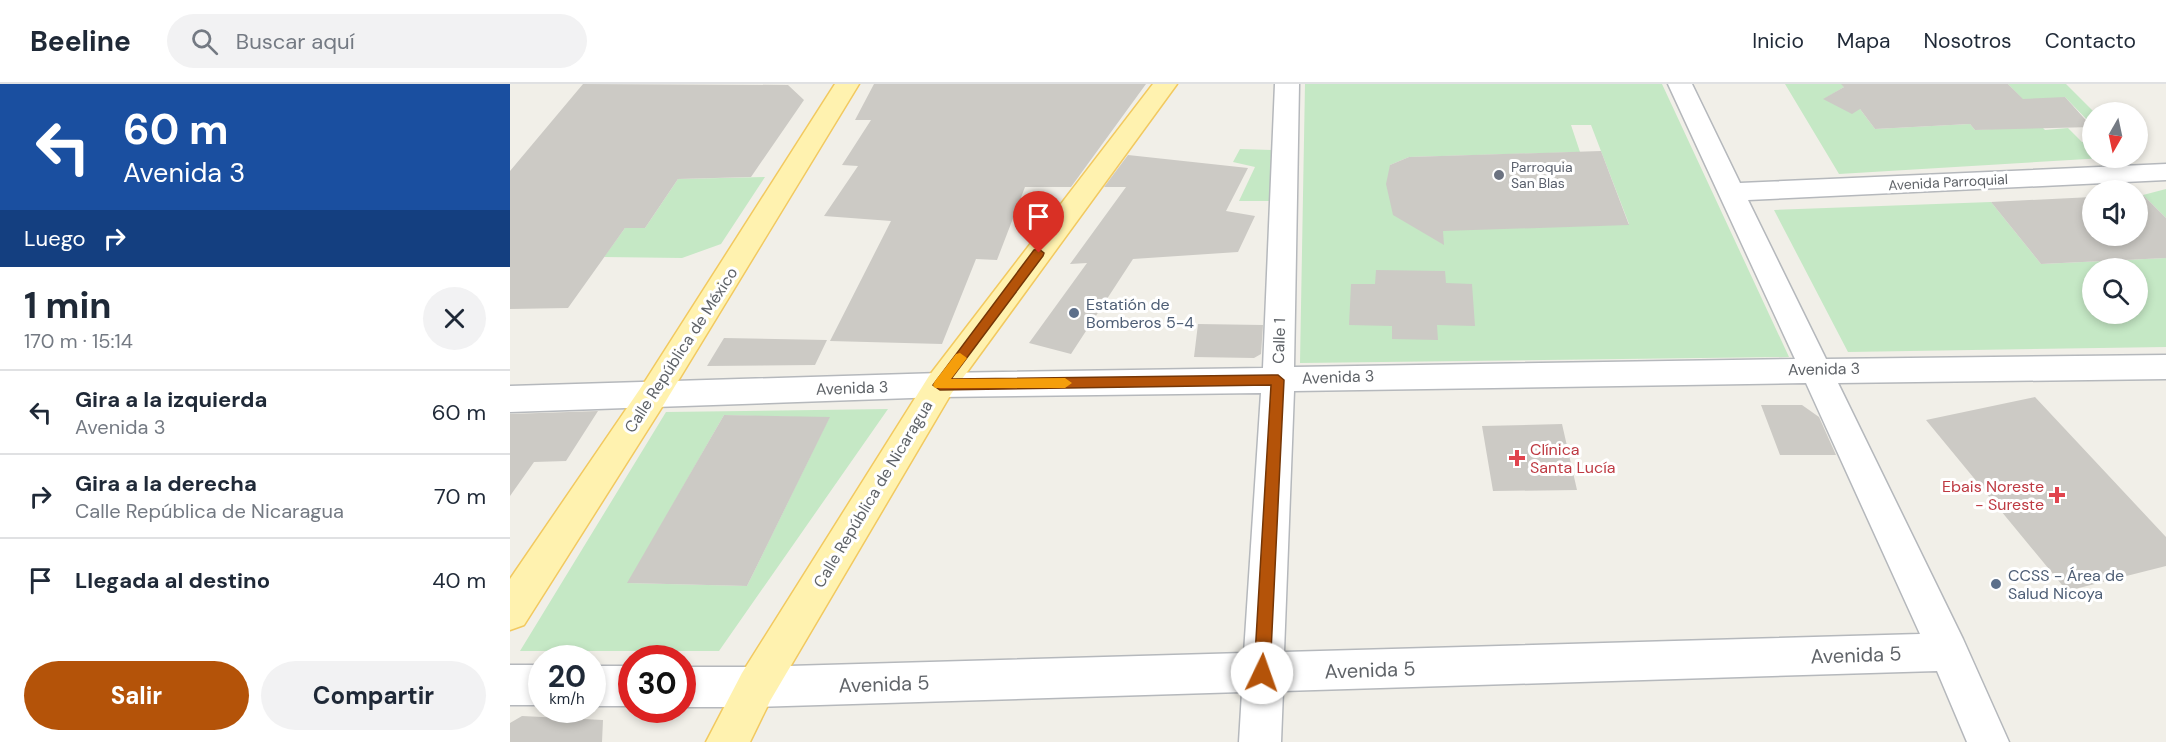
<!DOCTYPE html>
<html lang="es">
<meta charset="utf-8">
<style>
body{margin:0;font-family:"DM Sans",sans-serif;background:#f2f2f3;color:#1f2937;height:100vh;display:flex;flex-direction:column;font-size:22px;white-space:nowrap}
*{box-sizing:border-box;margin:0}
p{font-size:20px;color:#747a83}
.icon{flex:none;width:33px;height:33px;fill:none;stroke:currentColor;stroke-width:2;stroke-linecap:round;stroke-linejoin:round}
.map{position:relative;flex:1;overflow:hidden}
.sheet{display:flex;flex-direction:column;background:#fff;width:510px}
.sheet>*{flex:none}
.banner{background:#1a4fa0;color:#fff;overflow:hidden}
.needle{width:39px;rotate:189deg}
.controls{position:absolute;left:1572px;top:18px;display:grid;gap:12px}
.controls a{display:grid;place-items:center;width:66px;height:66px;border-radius:50%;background:#fff;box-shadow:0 3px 9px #0003;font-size:30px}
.speed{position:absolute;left:18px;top:561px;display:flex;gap:12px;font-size:30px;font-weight:700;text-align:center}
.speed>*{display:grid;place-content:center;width:78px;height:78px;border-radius:50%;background:#fff;box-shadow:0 3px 9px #0003;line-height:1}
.speed small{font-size:15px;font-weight:400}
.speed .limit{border:9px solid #d22;background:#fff;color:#111}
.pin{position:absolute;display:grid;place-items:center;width:51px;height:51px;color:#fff;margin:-62px -26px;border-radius:50% 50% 50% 0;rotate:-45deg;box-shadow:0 0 6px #0007}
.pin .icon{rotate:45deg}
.me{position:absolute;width:66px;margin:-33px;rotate:3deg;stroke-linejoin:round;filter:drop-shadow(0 0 4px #0008)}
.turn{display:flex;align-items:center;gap:21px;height:126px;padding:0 24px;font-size:27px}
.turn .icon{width:78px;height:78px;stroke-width:2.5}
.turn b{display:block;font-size:42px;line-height:51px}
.then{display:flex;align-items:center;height:57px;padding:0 24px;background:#0003;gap:12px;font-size:22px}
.round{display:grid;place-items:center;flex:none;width:63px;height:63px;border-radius:32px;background:#f2f2f3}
.summary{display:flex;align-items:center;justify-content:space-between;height:102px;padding:0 24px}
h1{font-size:36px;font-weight:700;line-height:45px}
.cta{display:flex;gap:12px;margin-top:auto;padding:12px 24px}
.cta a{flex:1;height:69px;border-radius:36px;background:#b45309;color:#fff;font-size:24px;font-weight:700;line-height:69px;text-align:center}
.cta a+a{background:#f2f2f3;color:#1f2937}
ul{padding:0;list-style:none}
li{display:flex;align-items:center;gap:18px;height:84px;padding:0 24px;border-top:2px solid #e0e1e3}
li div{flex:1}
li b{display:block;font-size:22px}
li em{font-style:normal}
header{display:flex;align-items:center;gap:36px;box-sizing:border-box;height:84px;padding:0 30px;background:#fff;border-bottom:2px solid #e0e1e3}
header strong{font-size:28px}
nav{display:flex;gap:33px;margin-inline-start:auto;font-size:21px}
.search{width:420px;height:54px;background:#f2f2f3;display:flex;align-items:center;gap:15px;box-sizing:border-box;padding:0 21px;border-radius:33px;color:#747a83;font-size:22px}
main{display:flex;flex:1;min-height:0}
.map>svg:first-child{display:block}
</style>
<header>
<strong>Beeline</strong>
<div class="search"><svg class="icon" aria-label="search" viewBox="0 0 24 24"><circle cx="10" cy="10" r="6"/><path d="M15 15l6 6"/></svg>Buscar aquí</div>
<nav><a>Inicio</a><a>Mapa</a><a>Nosotros</a><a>Contacto</a></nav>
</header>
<main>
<section class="sheet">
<div class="banner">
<div class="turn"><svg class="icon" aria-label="left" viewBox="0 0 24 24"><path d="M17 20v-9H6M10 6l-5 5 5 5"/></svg><div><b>60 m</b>Avenida 3</div></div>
<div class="then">Luego<svg class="icon" aria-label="right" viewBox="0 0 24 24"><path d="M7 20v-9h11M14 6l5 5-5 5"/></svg></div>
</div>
<div class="summary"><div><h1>1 min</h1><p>170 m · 15:14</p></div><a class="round"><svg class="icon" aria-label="close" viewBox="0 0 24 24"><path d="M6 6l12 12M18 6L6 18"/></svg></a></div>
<ul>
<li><svg class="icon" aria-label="left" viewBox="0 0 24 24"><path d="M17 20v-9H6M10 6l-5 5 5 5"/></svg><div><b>Gira a la izquierda</b><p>Avenida 3</p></div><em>60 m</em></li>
<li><svg class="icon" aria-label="right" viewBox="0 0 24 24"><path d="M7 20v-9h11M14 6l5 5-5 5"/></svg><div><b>Gira a la derecha</b><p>Calle República de Nicaragua</p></div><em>70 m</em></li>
<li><svg class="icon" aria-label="arrive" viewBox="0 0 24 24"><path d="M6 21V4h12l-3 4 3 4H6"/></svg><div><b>Llegada al destino</b></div><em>40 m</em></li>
</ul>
<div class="cta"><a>Salir</a><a>Compartir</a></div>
</section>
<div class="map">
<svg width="1656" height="658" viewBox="0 0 1656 658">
<rect width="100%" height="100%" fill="#f1efe8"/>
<path fill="#c5e8c5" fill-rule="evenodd" d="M795 0H1152L1279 273 790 279ZM1061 41H1081L1119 140 880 81 899 73 1070 68Z
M1275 0H1339L1314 15 1350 25 1365 45 1460 40 1465 46 1531 42 1535 46 1558 44 1572 58H1582V74H1594L1329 90Z
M1498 0H1556L1584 28 1582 41 1555 13 1521 24Z
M730 65 764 66 759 117H729L745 83 723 78Z
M255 93 211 160 172 174 94 173 115 144H135L168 95Z
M1656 105V134L1633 111Z
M1481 118 1531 180 1656 174V263L1338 268 1264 126ZM1582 184H1628V230H1582Z
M378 325 209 567H10L156 328ZM214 331 319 334 237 502 118 499Z"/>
<path fill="#cccac5" d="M73 0 278 1 294 16 241 93 168 95 135 144H115L58 224 0 225V87Z
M364 0H636L561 103H515L487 176 466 175 432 260 320 257 381 137 314 132 348 82 332 81 361 36H345Z
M1331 0H1498L1513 15 1555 13 1582 43 1465 46 1460 40 1365 45 1350 25 1342 30 1313 15 1334 3Z
M1091 67 1119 141 933 147 934 161 883 131 876 100 880 81 899 73Z
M618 71 738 84 716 127 745 132 728 168 623 175 561 270 519 259 577 179 560 180 616 103H594Z
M1628 111H1633L1656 134V174L1531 180 1481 118 1582 113V152H1628Z
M866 186 935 187 936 199 962 200 965 242 927 241 928 256 882 255V242L839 241 841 200H865Z
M688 240 753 241 751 270 744 274 684 273Z
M214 254 317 256 305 281 197 282Z
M1525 313 1656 453V482L1557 507 1416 336Z
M1251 321H1292L1309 333 1326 371H1270Z
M88 327 56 377 24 378 0 412V330Z
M214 331 320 333 237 502 117 499Z
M1052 340 1067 406 983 407 972 342Z
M12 632 93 636 92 658H0V639Z"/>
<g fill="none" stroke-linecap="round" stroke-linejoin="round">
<g stroke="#b5b8bc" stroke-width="3">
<path id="minor" d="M765 0H789L784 283 1285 275 1158 0H1182L1230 99 1656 80V96L1238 116 1316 275 1656 271V295L1328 299 1453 555 1499 658H1457L1427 587 773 607 771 658H729L732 608 246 623H172V583H246L734 569 751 309 430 313 0 328V302L430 289 753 284ZM1296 299 1410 550 774 568 784 307Z
M0 581H32V621H0Z
M82 582H122V622H82Z"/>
</g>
<g stroke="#f2c960" stroke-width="3">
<path id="major" d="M325 0H349L154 320 14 541 0 546V495L132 302Z
M643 0H667L441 310 260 617 240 658H196L232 589 419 292Z"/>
</g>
<use href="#minor" fill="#fff" fill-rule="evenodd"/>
<use href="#major" fill="#fff2af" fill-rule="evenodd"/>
</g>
<path fill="#b45309" stroke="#753606" stroke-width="1.5" d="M529 165 534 169 533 172 441 295 768 291 774 296 760 589 758 595 752 597 746 595 744 589 761 301 430 306 423 301 524 166Z"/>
<path fill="#f59e0b" d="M450 269 457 274 441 295 555 294 562 299 555 304H425L423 301 425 297 446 270Z"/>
<circle fill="#6b7280" stroke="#fff" stroke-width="2" cx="989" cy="91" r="6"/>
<g fill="#5c6f8a" stroke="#fff" stroke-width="2">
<circle cx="564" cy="229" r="6"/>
<circle cx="1486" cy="500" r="6"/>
</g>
<g fill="#e0444e" stroke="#fff" stroke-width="2">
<path d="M1004 365h6v6h6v6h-6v6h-6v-6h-6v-6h6z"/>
<path d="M1544 402h6v6h6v6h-6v6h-6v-6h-6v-6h6z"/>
</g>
<g text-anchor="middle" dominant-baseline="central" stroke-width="6" stroke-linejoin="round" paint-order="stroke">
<g font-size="14" fill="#5b616d" stroke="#fff" text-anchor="start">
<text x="1001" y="83">Parroquia<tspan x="1001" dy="16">San Blas</tspan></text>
</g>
<g font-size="14" fill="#5f6368" stroke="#fff">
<text transform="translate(1438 98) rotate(-3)">Avenida Parroquial</text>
</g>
<g font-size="16" fill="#4e5e75" stroke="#fff" text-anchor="start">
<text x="576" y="220">Estatión de<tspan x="576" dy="18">Bomberos 5-4</tspan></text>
<text x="1498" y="491">CCSS - Área de<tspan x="1498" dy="18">Salud Nicoya</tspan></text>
</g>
<g font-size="16" fill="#5f6368" stroke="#fff">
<text transform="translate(769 257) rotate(-88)">Calle 1</text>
<text transform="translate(171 266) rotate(-57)">Calle República de México</text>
<text transform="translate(1314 285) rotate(-1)">Avenida 3</text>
<text transform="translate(828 293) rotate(-2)">Avenida 3</text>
<text transform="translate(342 304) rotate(-2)">Avenida 3</text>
<text transform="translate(363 410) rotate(-59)">Calle República de Nicaragua</text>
</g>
<g font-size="16" fill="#be3a42" stroke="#fff" text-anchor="start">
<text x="1020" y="365">Clínica<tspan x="1020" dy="18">Santa Lucía</tspan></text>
<text x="1534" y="402" text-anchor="end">Ebais Noreste<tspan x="1534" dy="18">- Sureste</tspan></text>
</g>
<g font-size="20" fill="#5f6368" stroke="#fff">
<text transform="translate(1346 571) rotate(-2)">Avenida 5</text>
<text transform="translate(860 586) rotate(-2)">Avenida 5</text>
<text transform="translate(374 600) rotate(-2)">Avenida 5</text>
</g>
</g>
</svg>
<div class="controls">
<a><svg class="needle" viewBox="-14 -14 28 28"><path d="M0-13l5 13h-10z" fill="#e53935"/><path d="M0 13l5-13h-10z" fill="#747a83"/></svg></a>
<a><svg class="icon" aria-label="sound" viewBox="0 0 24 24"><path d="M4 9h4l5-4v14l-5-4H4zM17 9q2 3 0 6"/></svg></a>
<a><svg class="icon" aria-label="search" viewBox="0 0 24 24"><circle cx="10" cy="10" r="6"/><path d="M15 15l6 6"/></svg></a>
</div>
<div class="speed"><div>20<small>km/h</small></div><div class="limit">30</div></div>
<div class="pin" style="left:529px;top:169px;background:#d93025"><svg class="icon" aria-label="arrive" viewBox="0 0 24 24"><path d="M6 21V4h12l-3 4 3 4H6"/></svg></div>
<svg class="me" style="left:752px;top:589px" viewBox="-20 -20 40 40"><circle r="19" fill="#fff"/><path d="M0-13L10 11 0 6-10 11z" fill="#b45309"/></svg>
</div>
</main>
